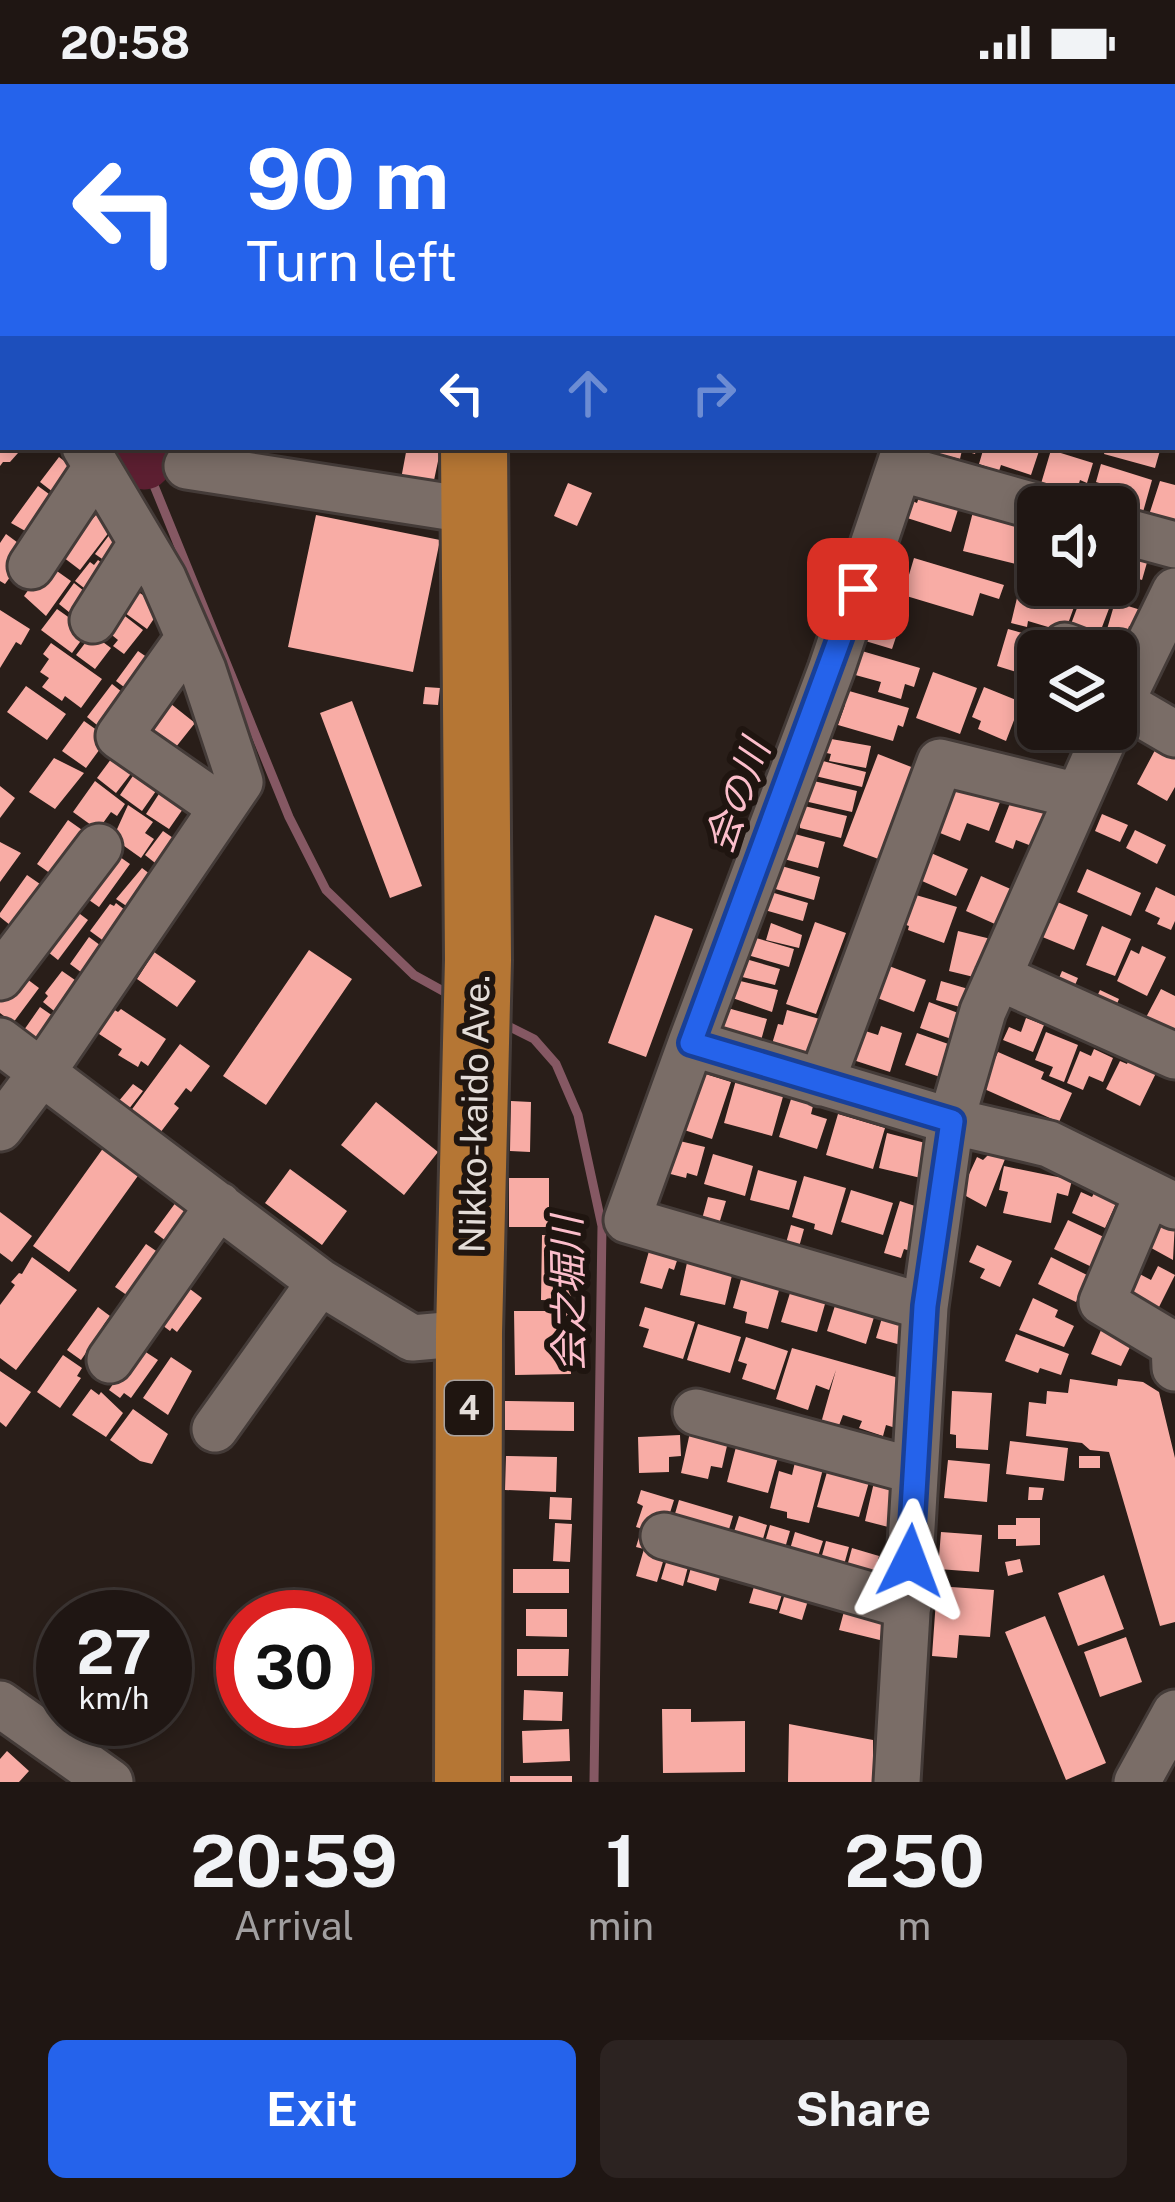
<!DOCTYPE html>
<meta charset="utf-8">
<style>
body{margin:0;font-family:"Public Sans","Noto Sans JP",sans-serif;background:#2c2321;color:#f1f3f6;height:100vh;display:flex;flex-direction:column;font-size:45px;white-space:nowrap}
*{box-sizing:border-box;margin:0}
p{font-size:39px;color:#a19fa0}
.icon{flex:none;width:66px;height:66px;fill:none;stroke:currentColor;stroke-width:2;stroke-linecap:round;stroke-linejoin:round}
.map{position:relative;height:1698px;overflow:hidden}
.details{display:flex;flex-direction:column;background:#1f1613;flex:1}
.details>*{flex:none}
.hud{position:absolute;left:0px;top:0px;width:1176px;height:366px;box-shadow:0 6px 18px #0003,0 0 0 3px #3c3533;background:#2563eb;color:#fff;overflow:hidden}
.tools{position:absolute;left:1017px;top:402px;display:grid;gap:24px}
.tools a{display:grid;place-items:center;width:120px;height:120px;border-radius:18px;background:#1f1613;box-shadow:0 6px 18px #0003,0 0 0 3px #3c3533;font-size:60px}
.speed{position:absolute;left:36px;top:1506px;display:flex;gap:24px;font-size:60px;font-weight:700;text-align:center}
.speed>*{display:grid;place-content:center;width:156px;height:156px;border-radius:50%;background:#1f1613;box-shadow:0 6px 18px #0003,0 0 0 3px #3c3533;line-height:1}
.speed small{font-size:30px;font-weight:400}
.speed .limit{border:18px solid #d22;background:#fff;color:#111}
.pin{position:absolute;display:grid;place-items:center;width:102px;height:102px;color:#fff;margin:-51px;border-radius:24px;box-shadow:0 6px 18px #0006}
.me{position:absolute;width:132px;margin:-66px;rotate:3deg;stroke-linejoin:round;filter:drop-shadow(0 0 9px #0008)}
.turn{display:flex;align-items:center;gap:42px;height:252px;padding:0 48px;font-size:54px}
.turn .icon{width:156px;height:156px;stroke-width:2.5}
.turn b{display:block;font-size:84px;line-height:102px}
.lanes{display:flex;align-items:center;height:114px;padding:0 48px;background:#0003;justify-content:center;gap:60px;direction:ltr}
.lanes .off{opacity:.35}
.eta{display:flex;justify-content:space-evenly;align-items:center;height:204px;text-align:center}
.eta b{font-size:72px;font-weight:700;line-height:84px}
.action{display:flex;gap:24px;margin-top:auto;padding:24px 48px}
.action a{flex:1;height:138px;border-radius:18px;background:#2563eb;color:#fff;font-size:48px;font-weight:700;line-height:138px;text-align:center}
.action a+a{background:#2c2321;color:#f1f3f6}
.status{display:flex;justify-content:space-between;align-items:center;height:84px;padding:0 60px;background:#1f1613;direction:ltr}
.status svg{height:33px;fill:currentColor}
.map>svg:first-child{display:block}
</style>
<div class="status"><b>20:58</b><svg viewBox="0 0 49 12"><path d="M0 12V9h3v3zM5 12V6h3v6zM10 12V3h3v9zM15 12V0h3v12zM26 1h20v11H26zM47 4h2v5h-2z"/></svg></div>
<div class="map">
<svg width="1175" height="1698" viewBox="0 0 1175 1698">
<rect width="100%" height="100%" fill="#291e19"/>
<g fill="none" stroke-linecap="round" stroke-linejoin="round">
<path stroke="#855863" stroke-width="9" d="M144 377 289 733 326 806 414 891 452 912
M498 937 534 955 556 980 578 1031 602 1142 594 1698"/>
<path stroke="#5c1f31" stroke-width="57" d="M0 195 3 198
M134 363 144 377"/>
</g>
<path fill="#f8aca5" d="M0 363H17L14 367 18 369 10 378H3L0 382Z
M407 363H441L433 401 401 395Z
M928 363H977L975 370 962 366 960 375 927 367Z
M984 363H1035L1040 364 1031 391 1001 381 999 387 979 380Z
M1106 363H1161L1155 384 1104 370Z
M1051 366 1093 379 1087 399 1080 396 1075 413 1040 403Z
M59 373 80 389 67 419 40 398Z
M1101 380 1152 396 1143 428 1101 416 1106 401 1096 398Z
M1160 397 1175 401V439L1149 431Z
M568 399 592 409 577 442 554 432Z
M38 402 64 421 36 453 11 439Z
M922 404 961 416 951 448 904 433 910 416 917 419Z
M975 420 1038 441 1034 458 1038 459 1036 485 963 467Z
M97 430 113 443 80 486 59 470Z
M316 431 440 456 413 588 288 563Z
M113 446 125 454 118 486 95 470Z
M6 450 29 467 5 500 0 497V459Z
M1116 465 1148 475 1142 496 1116 488Z
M914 474 1004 501 999 515 980 509 973 532 903 511Z
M98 476 110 485 97 514 75 497 90 478 94 481Z
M47 480 71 497 46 532 24 512Z
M887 480 905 486 895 513 878 508Z
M1022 493 1038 498V501L1079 509 1065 548 1028 537 1027 543 1011 539Z
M74 499 95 516 80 537 59 520Z
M135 506 154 518 159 527 147 545 121 526Z
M1082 511 1110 522 1096 559 1068 548Z
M1115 518 1144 527 1139 546 1129 542 1123 565 1103 559Z
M57 525 88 547 72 569 41 546Z
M0 526 30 545 21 561 16 558 0 584Z
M121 529 143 546 124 570 113 562 118 556 107 547Z
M868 535 899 544 892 565 862 556Z
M1008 545 1047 556 1044 567H1038L1036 594 997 582Z
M92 550 111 564 95 585 76 571Z
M51 559 102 595 81 624 65 612 62 617 42 603 49 594 40 588 49 575 43 570Z
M855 565 920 584 914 603 905 600 901 615 878 608 881 598 848 589Z
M138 567 151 576 132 609 116 597Z
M933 588 977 604 960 650 916 634Z
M112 600 132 616 107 649 87 633Z
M26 602 66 630 47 656 7 628Z
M425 603 440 604 438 621 423 620Z
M984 603 1021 618 1006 657 978 645 981 637 972 633Z
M842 605 909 624 903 643 898 641 893 657 838 641 845 621 838 619Z
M161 612 195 639 172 668 143 641Z
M352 617 422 802 390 814 320 629Z
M84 637 108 654 86 684 62 667Z
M820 653 871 662 866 684 829 677 831 670 818 667Z
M1162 653 1175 661V703L1167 717 1137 700Z
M120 663 140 678 116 709 97 694Z
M878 670 919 686 884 777 843 762Z
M54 674 84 689 55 725 29 708Z
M815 675 866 688 862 703 811 691Z
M141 680 157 691 149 703 156 707 142 727 120 711Z
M805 695 857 707 852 728 800 716Z
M95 697 125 720 117 732 111 728 98 746 73 728Z
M166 699 185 722 169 745 146 730Z
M952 701 1000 718 989 747 967 739 960 757 935 747Z
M0 702 15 714 0 734Z
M1014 709 1058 727 1042 766 1016 756 1013 765 995 758Z
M128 721 153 738 145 749 154 755 141 774 113 754Z
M800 721 847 732 841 754 800 744Z
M1102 730 1128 741 1120 758 1095 747Z
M68 736 85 748 54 792 37 780Z
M1135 746 1166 761 1157 780 1126 764Z
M163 747 189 765 159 782 145 771Z
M787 748 825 758 818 784 780 774Z
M0 758 21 769 0 798Z
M110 766 130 780 99 823 79 809Z
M924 766 968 785 956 812 913 793Z
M778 781 820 793 814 816 772 804Z
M142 784 159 797 137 829 116 815Z
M1087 785 1141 809 1131 832 1077 808Z
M27 791 40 800 34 808 40 812 15 845 0 833V829Z
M981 792 1022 810 1006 845 966 827Z
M1156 803 1175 812V837L1171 846 1157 840 1160 834 1145 827Z
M764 806 808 819 803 837 758 824Z
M909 809 957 823 944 859 908 846 909 842 898 838Z
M1055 817 1088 831 1074 866 1040 852Z
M116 819 130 830 112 863 90 847 110 820 114 822Z
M68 821 88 836 58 876 38 860Z
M655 831 693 845 646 973 608 959Z
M815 838 846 849 816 930 786 920Z
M771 839 802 851 799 864 766 856Z
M1102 842 1131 855 1115 892 1086 881Z
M958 847 991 855 982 895 949 887Z
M749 852 794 865 789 883 744 870Z
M89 853 112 870 93 897 70 880Z
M1142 862 1166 873 1147 912 1117 897 1131 866 1139 870Z
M309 866 352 895 266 1021 223 992Z
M154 868 196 897 177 923 137 895Z
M739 873 780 885 775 901 734 891Z
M889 882 926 896 914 928 872 912 878 894 884 895Z
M62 887 88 905 64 935 43 918 48 912 45 909Z
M1062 887 1078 894 1070 913 1054 906Z
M19 889 39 904 13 939 0 929V915Z
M732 895 778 906 772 928 727 912Z
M941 897 982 909 977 928 936 916Z
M1161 905 1175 912V951L1143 939Z
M1100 906 1119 915 1112 932 1092 923Z
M929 918 966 932 957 957 920 944Z
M40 923 63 939 39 959 17 948 21 943 24 946Z
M724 923 767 935 760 960 717 947Z
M111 924 118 928 121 925 166 955 148 982 141 977 138 983 118 971 122 965 96 948Z
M787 926 827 937 818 972 772 960 778 940 783 941Z
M1026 934 1044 941 1033 968 1003 956 1009 943 1021 948Z
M881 942 902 949 890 988 850 975 859 945 878 951Z
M1046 948 1078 961 1064 998 1049 992 1053 983 1035 976Z
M917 949 954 962 943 994 905 981Z
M180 960 210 982 191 1008 186 1004 174 1020 179 1024 160 1049 130 1028Z
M1094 965 1113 974 1103 998 1089 992 1083 1006 1067 999 1080 967 1091 972Z
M998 968 1044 988 1041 995 1072 1009 1059 1038 982 1004Z
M1130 973 1157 987 1140 1022 1106 1005 1120 977 1127 980Z
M696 987 731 998 712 1055 678 1044Z
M736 996 784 1009 772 1052 724 1039Z
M133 1000 143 1007 128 1026 118 1018Z
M792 1012 814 1018 811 1030 827 1035 817 1065 779 1053Z
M511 1017 531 1018 530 1068 510 1067Z
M376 1018 438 1068 404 1111 341 1061Z
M838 1030 885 1044 873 1085 826 1071Z
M887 1049 933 1061 925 1095 879 1084Z
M667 1054 705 1063 697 1092 687 1089 686 1094 659 1087Z
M109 1056 145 1082 69 1188 33 1162Z
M990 1069 1005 1075 986 1123 966 1112 965 1099 977 1073 983 1076Z
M713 1070 753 1082 745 1112 704 1100Z
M1004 1082 1072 1096 1068 1112 1057 1109 1051 1139 1003 1129 1008 1108 999 1106Z
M290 1085 347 1127 322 1161 265 1119Z
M758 1086 797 1097 789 1126 750 1116Z
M804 1092 846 1104 832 1151 814 1145 815 1140 792 1133Z
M509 1094H549V1143H509Z
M1097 1103 1119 1113 1105 1144 1072 1129 1081 1108 1092 1113Z
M851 1106 893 1119 883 1151 841 1138Z
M182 1110 197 1121 174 1163 154 1148Z
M708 1113 726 1117 719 1140 702 1135Z
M900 1117 927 1126 914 1168 904 1165 901 1174 884 1169Z
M0 1128 32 1152 12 1178 0 1169Z
M1168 1133 1175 1137 1173 1176 1144 1160 1155 1139 1163 1143Z
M1068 1136 1108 1155 1094 1184 1054 1165Z
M791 1141 804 1145 799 1163 786 1159Z
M542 1151 572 1152 571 1217 541 1216Z
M653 1153 682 1161 674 1186 669 1184 662 1205 640 1199Z
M146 1160 165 1173 134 1216 115 1203Z
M977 1161 1012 1177 1000 1203 980 1194 985 1185 969 1178Z
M690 1165 733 1187 725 1221 680 1211Z
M32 1173 77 1206 16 1286 0 1274V1221L15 1201 11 1198 19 1189 22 1190Z
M1051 1173 1089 1192 1076 1218 1038 1200Z
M745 1181 783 1192 768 1245 745 1239 747 1228 733 1224Z
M1158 1182 1175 1191 1158 1225 1121 1206 1132 1186 1151 1196Z
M794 1196 829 1206 817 1248 781 1238Z
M182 1199 202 1214 177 1248 172 1244 170 1247 154 1235Z
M838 1212 877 1223 866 1260 827 1247Z
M1033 1214 1058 1226 1055 1233 1074 1242 1064 1263 1019 1246Z
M98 1223 110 1232 103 1242 113 1249 100 1266 92 1260 81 1276 67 1266Z
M645 1223 695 1238 683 1275 643 1263 649 1245 639 1242Z
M885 1224 924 1236 915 1265 876 1254Z
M514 1227H570L571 1290 515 1291Z
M1104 1239 1118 1245 1114 1254 1131 1261 1121 1282 1091 1270Z
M698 1240 741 1253 730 1289 687 1276Z
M1016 1250 1069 1270 1061 1291 1040 1284 1038 1289 1005 1277Z
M746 1253 788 1267 775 1306 742 1295 747 1280 738 1277Z
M138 1263 158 1276 131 1314 124 1309 120 1314 109 1306Z
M792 1264 913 1298 899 1345 886 1341 883 1352 859 1344 862 1337 843 1331 838 1344 821 1339 836 1286 829 1306 816 1301 808 1326 776 1315Z
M63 1271 82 1284 77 1292 81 1294 60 1324 37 1308Z
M171 1273 192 1287 168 1331 143 1314Z
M0 1287 31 1308 6 1343 0 1338Z
M1070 1295 1117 1302 1118 1295 1143 1298 1159 1308 1175 1374V1538L1160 1542 1109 1368 1090 1366 1082 1359 1026 1352 1029 1318 1046 1320 1047 1307 1068 1309Z
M91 1305 99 1311 101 1308 123 1329 106 1353 72 1331Z
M952 1307 992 1309 988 1366 956 1364V1351L950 1350Z
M505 1317 574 1318V1347L505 1346Z
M133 1325 168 1350 152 1380 140 1377 110 1356Z
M691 1344 729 1353 722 1384 711 1382 708 1395 681 1389Z
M680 1351 681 1372 669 1373V1388L639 1389 638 1353Z
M1010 1357 1068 1364 1064 1397 1006 1390Z
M737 1359 779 1370 768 1409 727 1398Z
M506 1372 557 1373 556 1408 505 1406Z
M1079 1372H1100V1384H1079Z
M796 1374 824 1381 809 1439 787 1434V1428L770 1424 779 1387 792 1391Z
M948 1376 990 1380 987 1418 944 1414Z
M853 1387 871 1391 859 1433 817 1423 827 1388 851 1394Z
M875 1394 906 1402 896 1445 865 1437Z
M1029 1403 1044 1404 1042 1416H1028Z
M641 1406 674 1416 663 1451 636 1443 643 1422 637 1419Z
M550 1413 572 1414 571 1436 549 1435Z
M679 1416 733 1432 726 1455 672 1440Z
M739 1432 767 1441 760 1465 731 1457Z
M1016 1434H1040V1461L1016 1462V1455H998V1441H1016Z
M555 1439 572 1440 570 1478 553 1477Z
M770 1441 790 1447 785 1464 765 1458Z
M795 1448 823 1457 815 1481 788 1472Z
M941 1448 982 1451 979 1488 938 1485Z
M640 1450 663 1457 665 1471 657 1498 636 1492 644 1465 636 1463Z
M826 1457 849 1463 842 1488 819 1482Z
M852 1464 879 1472 873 1493 846 1486Z
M668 1472 689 1479 683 1502 661 1495Z
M882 1472 904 1478 897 1500 876 1494Z
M1020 1475 1023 1488 1008 1492 1005 1478Z
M692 1480 721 1489 716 1507 687 1498Z
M513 1485H569V1509H513Z
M1104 1491 1124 1545 1078 1562 1058 1509Z
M756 1496 784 1504 777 1526 749 1519Z
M937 1502 994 1506 990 1553 959 1551 957 1574 932 1572Z
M787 1503 810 1510 802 1536 779 1529Z
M846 1520 895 1532 888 1558 839 1546Z
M526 1525H567V1553L526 1552Z
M1045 1532 1106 1679 1066 1696 1005 1548Z
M1126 1553 1142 1598 1100 1613 1084 1568Z
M517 1565H569L568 1592H517Z
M524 1606 563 1608 562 1637 523 1636Z
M662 1625H691V1638L745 1637V1688L663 1689Z
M789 1640 873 1656V1698H788Z
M569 1645 570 1677 523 1679 522 1647Z
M7 1667 29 1687 19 1698H0V1675Z
M510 1692H572V1698H510Z"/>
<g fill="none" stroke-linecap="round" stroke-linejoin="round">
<g stroke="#443b38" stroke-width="51">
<path id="minor" d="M182 0 187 3
M1103 0 1111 3
M948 3 949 0
M1028 3 1029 0
M1173 24 1175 25
M1173 196H1175
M0 238 3 241
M1173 332 1175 333
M187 382 474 427
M899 384 1038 423
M1116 445 1175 461
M31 482 96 384
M93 536 141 460
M188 555 119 652 221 723
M1065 562 1078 567
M1120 618 1175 650
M1116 628 1175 507
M0 893 99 763
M998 893 1175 972
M0 957 320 1198 412 1254 469 1249
M691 959 831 586 906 363
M821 999 940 678 1078 712
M0 1044 43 987 240 698 203 586 163 494 85 363
M1148 1109 1102 1218 1174 1261 1175 1284
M925 1223 627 1136 691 959 951 1037 1049 1060 1175 1122
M110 1276 219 1121
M696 1328 915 1387
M215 1345 320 1198
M664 1452 908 1522
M0 1620 110 1698
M897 1698 925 1223 951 1037 983 927 1108 645
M1137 1698 1175 1629"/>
</g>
<g stroke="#443b38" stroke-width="72">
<path id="highway" d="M477 3 478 0
M468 1698 469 1249 478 876 474 363"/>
</g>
<use href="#minor" stroke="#7a6d67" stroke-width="45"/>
<use href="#highway" stroke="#b57634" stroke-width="66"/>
</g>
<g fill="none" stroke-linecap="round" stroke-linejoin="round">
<g stroke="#184099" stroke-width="30">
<path id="route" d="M858 505 691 959 952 1037 925 1222 910 1477"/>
</g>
<use href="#route" stroke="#2563eb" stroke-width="21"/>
</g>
<g text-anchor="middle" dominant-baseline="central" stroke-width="12" stroke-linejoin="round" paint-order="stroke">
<rect fill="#1f1510" stroke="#a9a19d" stroke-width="3" x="445" y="1297" width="48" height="54" rx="9"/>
<g font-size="33" font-weight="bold" fill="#e4ddd9">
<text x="469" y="1324">4</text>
</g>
<g font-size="36" fill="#e4ddd9" stroke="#1f1510">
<text transform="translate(474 1030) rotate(-89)">Nikko-kaido Ave.</text>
</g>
<g font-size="39" font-style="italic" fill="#fcbecb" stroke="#1f1510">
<text transform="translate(737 712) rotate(-70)">会の川</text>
<text transform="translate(568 1210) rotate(-91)">会之堀川</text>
</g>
</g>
</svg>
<div class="tools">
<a><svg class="icon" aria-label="sound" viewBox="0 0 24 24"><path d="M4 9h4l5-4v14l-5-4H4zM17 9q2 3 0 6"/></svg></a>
<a><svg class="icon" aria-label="layers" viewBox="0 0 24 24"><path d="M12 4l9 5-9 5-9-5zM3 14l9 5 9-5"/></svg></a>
</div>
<div class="speed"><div>27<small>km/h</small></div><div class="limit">30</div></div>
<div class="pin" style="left:858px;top:505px;background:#d93025"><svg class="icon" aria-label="arrive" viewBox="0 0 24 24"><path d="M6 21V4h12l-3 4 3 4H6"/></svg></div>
<svg class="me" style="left:910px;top:1477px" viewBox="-20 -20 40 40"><path d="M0-17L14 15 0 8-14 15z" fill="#2563eb" stroke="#fff" stroke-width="4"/></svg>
<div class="hud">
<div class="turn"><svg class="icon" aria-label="left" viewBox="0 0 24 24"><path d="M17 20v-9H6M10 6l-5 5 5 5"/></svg><div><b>90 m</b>Turn left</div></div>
<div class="lanes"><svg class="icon" aria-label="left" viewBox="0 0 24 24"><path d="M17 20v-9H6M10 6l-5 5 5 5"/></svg><svg class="icon off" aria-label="ahead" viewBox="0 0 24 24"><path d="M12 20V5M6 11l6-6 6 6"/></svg><svg class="icon off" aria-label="right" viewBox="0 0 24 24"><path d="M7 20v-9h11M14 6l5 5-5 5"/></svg></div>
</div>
</div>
<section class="details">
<div class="eta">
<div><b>20:59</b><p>Arrival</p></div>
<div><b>1</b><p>min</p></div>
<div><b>250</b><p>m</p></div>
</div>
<div class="action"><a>Exit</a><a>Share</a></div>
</section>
